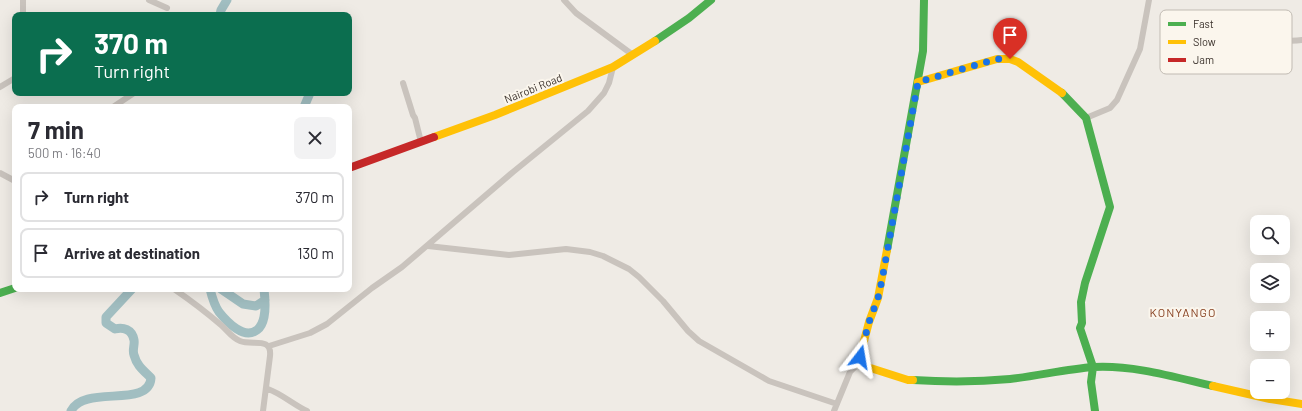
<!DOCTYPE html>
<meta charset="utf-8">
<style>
body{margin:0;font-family:Barlow,sans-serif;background:#f2f2f3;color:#2b2b33;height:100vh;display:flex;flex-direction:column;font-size:15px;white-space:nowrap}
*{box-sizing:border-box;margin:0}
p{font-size:13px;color:#7c7c81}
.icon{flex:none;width:22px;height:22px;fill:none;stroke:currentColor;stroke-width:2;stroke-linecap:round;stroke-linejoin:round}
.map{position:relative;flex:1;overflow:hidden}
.details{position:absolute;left:12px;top:104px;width:340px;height:188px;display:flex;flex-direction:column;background:#fff;border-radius:8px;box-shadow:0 4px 16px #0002}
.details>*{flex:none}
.guide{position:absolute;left:12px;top:12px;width:340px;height:84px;border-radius:8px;box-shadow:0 4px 16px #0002;background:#0b6e4f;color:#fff;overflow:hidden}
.tools{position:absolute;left:1250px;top:215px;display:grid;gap:8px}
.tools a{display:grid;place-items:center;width:40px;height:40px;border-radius:8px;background:#fff;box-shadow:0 4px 16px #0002;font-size:20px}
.pin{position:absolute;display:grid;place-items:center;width:34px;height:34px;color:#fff;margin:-41px -17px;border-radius:50% 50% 50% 0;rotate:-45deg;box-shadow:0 0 4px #0007}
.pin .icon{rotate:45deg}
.me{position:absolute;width:44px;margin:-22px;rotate:14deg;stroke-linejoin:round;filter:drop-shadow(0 0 3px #0008)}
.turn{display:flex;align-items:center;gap:14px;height:84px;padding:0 16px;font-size:18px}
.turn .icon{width:52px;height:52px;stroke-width:2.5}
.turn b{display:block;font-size:28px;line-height:34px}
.round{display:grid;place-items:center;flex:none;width:42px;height:42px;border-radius:8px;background:#f2f2f3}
.overview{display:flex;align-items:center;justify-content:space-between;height:68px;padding:0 16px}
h1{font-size:24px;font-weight:700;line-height:30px}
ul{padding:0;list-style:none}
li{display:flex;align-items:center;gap:12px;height:50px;margin:0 8px 6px;padding:0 8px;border:2px solid #e1e1e2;border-radius:8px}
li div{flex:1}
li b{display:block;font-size:15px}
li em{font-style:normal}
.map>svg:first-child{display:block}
</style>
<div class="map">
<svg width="1302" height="411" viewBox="0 0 1302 411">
<rect width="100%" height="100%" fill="#efebe5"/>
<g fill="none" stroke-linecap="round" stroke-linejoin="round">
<path stroke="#a1bec1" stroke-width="9" d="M220 15 221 10 227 0
M304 107 310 93
M210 289C212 297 214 305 219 312 227 322 244 340 257 330 261 327 263 322 264 317 266 308 265 298 264 289
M221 289 243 304 256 306 265 300
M71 411C84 384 149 409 151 378 143 370 137 366 134 355 132 350 135 345 134 340 132 329 123 327 115 329L106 323V317L132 289"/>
<path stroke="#c9c3bd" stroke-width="6" d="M23 0V15
M149 0 167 8
M564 0 576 13 633 55
M1238 53C1243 50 1249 44 1254 42 1269 37 1286 43 1302 40
M403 83 413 115 415 118 421 142
M0 87 15 78
M113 107 134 93
M1086 118 1110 108 1117 100 1140 49 1149 0
M0 173 15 181
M428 246 509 255 566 249 590 252 603 256 629 269 639 277 663 301 688 331 699 341 769 381 837 404
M174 289C190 300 206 312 221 325 227 330 232 338 240 341 252 346 272 336 270 356L263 411
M269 346 310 333 327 324 372 288 402 267 513 172 588 111 604 93 609 83 613 67
M268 389C282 394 294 405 307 411
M834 411 850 372 858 364"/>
<path stroke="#4caf50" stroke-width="8" d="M655 41 689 18 711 0
M1062 93 1086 118 1110 207 1085 283 1081 302 1082 323 1080 328 1093 367 1091 382 1095 411
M887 250 923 51 924 0
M0 293 15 288
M913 380C945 382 978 382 1010 379 1038 376 1066 369 1094 367 1134 365 1174 377 1213 386"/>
<path stroke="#ffc107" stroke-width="8" d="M918 82 997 59H1010L1018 62 1062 93
M434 137 495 115 613 67 655 41
M887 250 878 298 869 322 858 364 908 380H913
M1213 386 1270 399 1302 404"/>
<path stroke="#c62828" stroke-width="8" d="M349 168 434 137"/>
</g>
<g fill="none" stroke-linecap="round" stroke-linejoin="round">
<path stroke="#1a73e8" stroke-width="7" stroke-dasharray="0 12.6" d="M860 357 869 322 878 298 882 280 918 82 997 59H1010"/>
</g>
<g text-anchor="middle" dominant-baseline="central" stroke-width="4" stroke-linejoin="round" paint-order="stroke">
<g font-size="11" fill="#3a312b" stroke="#fbf6ed">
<text transform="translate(533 88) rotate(-22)">Nairobi Road</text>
</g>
<g font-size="12" letter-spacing="1" fill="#894424" stroke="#fbf6ed">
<text x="1183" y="312">KONYANGO</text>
</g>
</g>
<rect x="1160" y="10" width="132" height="64" rx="6" fill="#fbf6ed" stroke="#c1bbb3" stroke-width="1"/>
<rect x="1168" y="22" width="18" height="4" fill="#4caf50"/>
<rect x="1168" y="40" width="18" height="4" fill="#ffc107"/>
<rect x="1168" y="58" width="18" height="4" fill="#c62828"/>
<g font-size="11" fill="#3a312b">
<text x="1193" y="28">Fast</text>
<text x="1193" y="46">Slow</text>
<text x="1193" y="64">Jam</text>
</g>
</svg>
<div class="tools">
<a><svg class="icon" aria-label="search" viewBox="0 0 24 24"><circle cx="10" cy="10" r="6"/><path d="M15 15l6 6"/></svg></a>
<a><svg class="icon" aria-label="layers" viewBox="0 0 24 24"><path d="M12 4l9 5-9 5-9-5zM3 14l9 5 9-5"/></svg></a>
<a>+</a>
<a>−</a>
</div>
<div class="pin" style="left:1010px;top:59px;background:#d93025"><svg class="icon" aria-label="arrive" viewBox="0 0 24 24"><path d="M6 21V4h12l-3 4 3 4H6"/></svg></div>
<svg class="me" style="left:860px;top:357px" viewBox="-20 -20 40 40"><path d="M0-17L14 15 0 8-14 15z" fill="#1a73e8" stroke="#fff" stroke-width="4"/></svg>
<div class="guide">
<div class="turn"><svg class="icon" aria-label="right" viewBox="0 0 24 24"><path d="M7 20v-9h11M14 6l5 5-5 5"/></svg><div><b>370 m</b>Turn right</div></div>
</div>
<section class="details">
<div class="overview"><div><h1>7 min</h1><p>500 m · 16:40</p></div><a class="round"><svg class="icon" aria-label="close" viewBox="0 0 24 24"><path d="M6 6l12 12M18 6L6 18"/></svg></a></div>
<ul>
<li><svg class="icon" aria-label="right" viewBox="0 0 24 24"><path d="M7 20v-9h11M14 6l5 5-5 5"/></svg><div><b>Turn right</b></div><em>370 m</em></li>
<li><svg class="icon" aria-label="arrive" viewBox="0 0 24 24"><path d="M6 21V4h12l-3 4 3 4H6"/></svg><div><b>Arrive at destination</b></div><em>130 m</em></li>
</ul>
</section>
</div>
